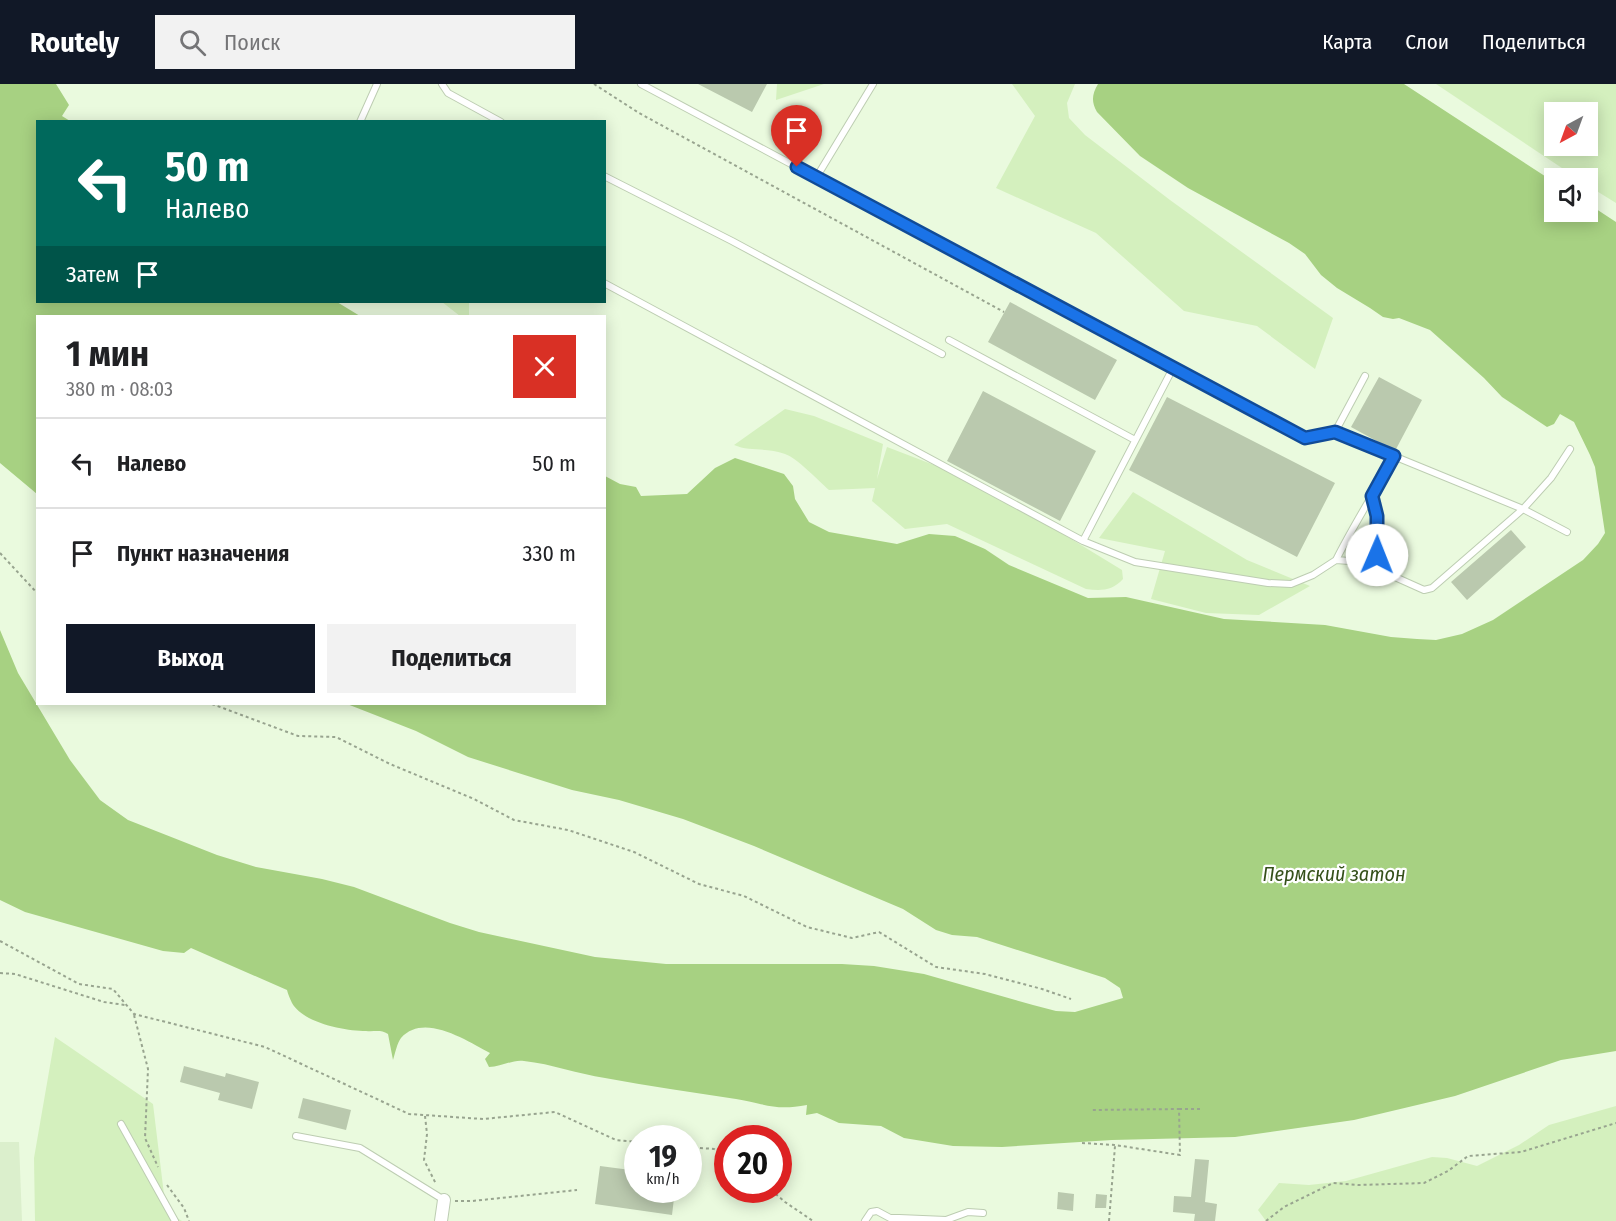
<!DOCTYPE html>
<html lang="ru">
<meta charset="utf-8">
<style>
body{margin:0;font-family:"Fira Sans Condensed",sans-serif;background:#f2f2f2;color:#202124;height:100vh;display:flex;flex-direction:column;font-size:22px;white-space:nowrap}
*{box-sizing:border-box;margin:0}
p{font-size:20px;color:#757577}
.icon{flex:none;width:33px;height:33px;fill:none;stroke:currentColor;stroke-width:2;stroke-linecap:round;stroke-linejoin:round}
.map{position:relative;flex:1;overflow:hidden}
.details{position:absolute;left:36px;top:231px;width:570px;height:390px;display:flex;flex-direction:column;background:#fff;border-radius:0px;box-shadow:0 3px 15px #0003}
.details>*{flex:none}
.hud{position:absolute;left:36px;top:36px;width:570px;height:183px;border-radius:0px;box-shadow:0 3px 15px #0003;background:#00695c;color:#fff;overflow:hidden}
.needle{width:39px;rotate:221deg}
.fabs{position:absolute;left:1544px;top:18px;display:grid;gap:12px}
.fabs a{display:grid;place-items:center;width:54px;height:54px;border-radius:0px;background:#fff;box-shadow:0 3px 15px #0003;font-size:30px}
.speed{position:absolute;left:624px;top:1041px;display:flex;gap:12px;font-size:30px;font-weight:700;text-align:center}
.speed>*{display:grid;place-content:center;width:78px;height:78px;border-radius:50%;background:#fff;box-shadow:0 3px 15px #0003;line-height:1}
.speed small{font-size:15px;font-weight:400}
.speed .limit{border:9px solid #d22;background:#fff;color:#111}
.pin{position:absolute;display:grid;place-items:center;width:51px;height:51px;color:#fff;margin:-62px -26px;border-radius:50% 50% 50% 0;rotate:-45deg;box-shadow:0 0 6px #0007}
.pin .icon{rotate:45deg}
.me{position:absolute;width:66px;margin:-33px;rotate:1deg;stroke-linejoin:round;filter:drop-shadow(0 0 4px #0008)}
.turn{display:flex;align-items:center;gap:21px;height:126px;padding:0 30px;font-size:27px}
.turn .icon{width:78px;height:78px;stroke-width:2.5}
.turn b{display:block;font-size:42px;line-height:51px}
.then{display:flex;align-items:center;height:57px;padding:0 30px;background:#0003;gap:12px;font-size:22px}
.round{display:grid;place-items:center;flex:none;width:63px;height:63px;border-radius:0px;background:#f2f2f2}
.summary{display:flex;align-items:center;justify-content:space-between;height:102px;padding:0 30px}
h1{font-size:36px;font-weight:700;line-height:45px}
.button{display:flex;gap:12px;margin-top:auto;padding:12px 30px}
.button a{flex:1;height:69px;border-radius:0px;background:#111827;color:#fff;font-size:24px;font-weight:700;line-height:69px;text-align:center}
.button a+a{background:#f2f2f2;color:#202124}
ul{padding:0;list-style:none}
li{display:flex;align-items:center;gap:18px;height:90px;padding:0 30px;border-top:2px solid #e0e0e0}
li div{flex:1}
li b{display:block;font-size:22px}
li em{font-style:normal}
header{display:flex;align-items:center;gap:36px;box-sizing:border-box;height:84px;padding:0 30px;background:#111827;color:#fff}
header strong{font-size:28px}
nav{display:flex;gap:33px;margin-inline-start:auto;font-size:21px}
.search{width:420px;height:54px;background:#f2f2f2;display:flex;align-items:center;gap:15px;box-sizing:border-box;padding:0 21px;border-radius:0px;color:#757577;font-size:22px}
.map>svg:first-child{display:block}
</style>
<header>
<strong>Routely</strong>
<div class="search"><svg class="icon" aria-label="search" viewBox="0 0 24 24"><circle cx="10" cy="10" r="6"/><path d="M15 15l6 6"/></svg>Поиск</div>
<nav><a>Карта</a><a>Слои</a><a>Поделиться</a></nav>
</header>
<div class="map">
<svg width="1616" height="1137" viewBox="0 0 1616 1137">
<rect width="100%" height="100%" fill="#eafade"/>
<path fill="#dbefcc" d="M0 1058H19L22 1137H0Z"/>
<path fill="#d4f0be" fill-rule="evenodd" d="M777 0H824L776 16Z
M1012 0H1075L1067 19 1069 34 1085 51 1170 116 1333 234 1315 285 1257 242 1184 227 1096 149 996 104 1035 32Z
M1436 0H1616V119L1587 101V94H1577ZM1587 28V62H1554V28Z
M442 218H469V232H460Z
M785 325 814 332 883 360 877 395 887 363 976 397 1122 486 1123 495C1112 507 1101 507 1086 505L947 440 905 445 872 417 875 404 829 406C819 397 797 374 785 370 768 363 750 368 734 361Z
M1133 408 1247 476 1310 502 1259 531 1206 529 1151 515 1165 467 1099 454Z
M55 953 153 1020 166 1127 182 1137H35L34 1074Z
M1616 1022V1137H1266L1258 1126 1279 1099 1309 1101 1346 1097 1432 1073 1447 1074 1477 1082 1519 1061 1549 1041Z"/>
<path fill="#a7d182" d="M0 0H56L69 21 62 32 70 37 38 38V218H337L360 232H38L37 410 0 379Z
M1098 0H1404L1554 98V128H1587V119L1616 138V967L1561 976 1455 1012 1354 1036 1235 1053 1112 1056 1002 1063 953 1062 904 1054 881 1042 839 1039 817 1029 806 1031 807 1021C775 1027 766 1020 736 1015 692 1008 648 1002 605 994 578 990 552 980 524 977 513 975 501 983 489 983L485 975 490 969C467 957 424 928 401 954 397 959 395 970 393 976L388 950C380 945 375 948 366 947 345 947 303 939 292 919 290 915 288 910 287 906L191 864 184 869 163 867 25 828 0 816V546L18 589 70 676 100 716 128 736 217 771 256 783 322 795 354 803 450 839 479 848 595 873 666 880H842L874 882 924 890 1033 921 1056 927 1075 928 1123 914 1120 904 1105 894 977 853 952 851 936 846 903 825 754 762 683 735 619 716 572 706 468 673 416 647 347 620H604L605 392 620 400 636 403 641 412 687 410 715 384 735 374 784 390 793 402 795 415 809 438 829 448 897 460 929 450 955 452 985 465 1009 481 1088 514 1126 513 1224 535 1325 541 1391 553 1417 555 1436 556 1462 550 1493 536 1583 476 1598 460 1605 449 1595 383 1590 371 1574 338 1560 330 1554 340 1547 343 1502 313 1484 294 1430 246 1399 234 1393 235 1383 233 1370 224 1337 204 1321 191 1305 170 1289 159 1188 104 1140 72 1097 28C1091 18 1092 10 1098 0Z"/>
<path fill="#bac9ae" d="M698 0H767L752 28Z
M1010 218 1117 276 1095 316 988 258Z
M1379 293 1422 316 1395 367 1351 343Z
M983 307 1096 367 1060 437 947 377Z
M1167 313 1335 399 1297 473 1129 386Z
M1511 446 1526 463 1467 516 1451 498Z
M184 982 225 993 226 989 259 998 252 1025 218 1016 220 1009 180 998Z
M303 1014 351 1026 346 1046 298 1034Z
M1195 1075 1209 1076 1205 1118 1217 1120 1215 1137H1194L1195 1130 1173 1128 1174 1112 1191 1113Z
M600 1082 638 1087V1106H675L672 1131 595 1120Z
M1058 1108 1074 1110 1073 1127 1057 1125Z
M1096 1110 1107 1111 1106 1124H1095Z"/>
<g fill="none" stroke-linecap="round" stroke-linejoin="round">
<g stroke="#bdcdb2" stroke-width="8">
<path id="lane" d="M442 0 448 9 501 38
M641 0 1305 354 1335 348 1523 425 1567 448
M360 38 377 0
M604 92 732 157 942 270
M816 94 873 0
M604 199 1083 457 1135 478 1268 499 1291 500 1313 491 1336 476 1349 477 1386 489 1424 506 1432 504 1523 425 1551 394 1570 365
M949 256 1135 356
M1335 348 1365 292
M1372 413 1377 432V471L1386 489
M1083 457 1173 284
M1336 476C1354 440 1375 408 1394 372
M121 1040 175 1137
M296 1052 360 1064 444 1116
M865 1137 871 1128 877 1127 890 1134H899L946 1136 968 1128 983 1129"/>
</g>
<g stroke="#bdcdb2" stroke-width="14">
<path id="street" d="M441 1137 444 1116"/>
</g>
<path stroke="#98a48f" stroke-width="2" stroke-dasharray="3 3" stroke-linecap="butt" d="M594 0 639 29 1004 228
M0 469 38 510
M212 620 298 652 336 653 390 680 474 715 514 736 568 746 634 768 699 800 744 812 807 843 852 854 879 848 936 883 985 890 1042 905 1071 915
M0 857 79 900 113 905 134 930 265 963 409 1030 483 1035 555 1028 616 1056 638 1058
M0 889 15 890 104 918 125 921
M134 931 148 985 145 1054 158 1083
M1179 1025H1203
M425 1032 427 1050 424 1076 436 1100
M1082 1059 1115 1061 1180 1071 1179 1025 1092 1026
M688 1063 714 1065 728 1073
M167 1101 184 1124 189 1137
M771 1106 785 1118 813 1137
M455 1117H472L577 1106
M1109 1137 1115 1062
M1266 1137 1284 1123 1333 1099 1359 1101 1424 1099 1448 1087 1468 1072 1521 1068 1616 1039"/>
<use href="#lane" stroke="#fff" stroke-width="6"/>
<use href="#street" stroke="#fff" stroke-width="12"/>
</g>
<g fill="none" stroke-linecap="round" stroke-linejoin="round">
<g stroke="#114b97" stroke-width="15">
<path id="route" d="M797 83 1305 354 1335 348 1394 372 1372 412 1377 432V471"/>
</g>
<use href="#route" stroke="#1a73e8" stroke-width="10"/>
</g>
<g text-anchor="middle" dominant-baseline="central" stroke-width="4.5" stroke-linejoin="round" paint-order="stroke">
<g font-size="20" font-style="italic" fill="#35501a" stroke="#fff">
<text x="1334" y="790">Пермский затон</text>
</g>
</g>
</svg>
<div class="fabs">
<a><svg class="needle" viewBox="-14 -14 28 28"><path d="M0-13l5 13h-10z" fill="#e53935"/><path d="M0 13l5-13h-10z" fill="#757577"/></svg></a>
<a><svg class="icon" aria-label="sound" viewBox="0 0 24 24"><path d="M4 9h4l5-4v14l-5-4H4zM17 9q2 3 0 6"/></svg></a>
</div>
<div class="speed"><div>19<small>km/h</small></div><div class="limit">20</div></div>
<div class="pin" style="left:797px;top:83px;background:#d93025"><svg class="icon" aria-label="arrive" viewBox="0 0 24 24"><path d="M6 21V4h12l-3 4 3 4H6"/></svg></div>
<svg class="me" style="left:1377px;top:471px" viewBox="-20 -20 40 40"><circle r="19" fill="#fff"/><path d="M0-13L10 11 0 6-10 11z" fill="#1a73e8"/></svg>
<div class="hud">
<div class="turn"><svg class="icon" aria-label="left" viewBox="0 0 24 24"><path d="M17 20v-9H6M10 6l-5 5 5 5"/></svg><div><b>50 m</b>Налево</div></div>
<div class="then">Затем<svg class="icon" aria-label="arrive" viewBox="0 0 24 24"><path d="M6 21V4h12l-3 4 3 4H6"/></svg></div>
</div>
<section class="details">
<div class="summary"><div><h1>1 мин</h1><p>380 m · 08:03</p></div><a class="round" style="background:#d93025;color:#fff"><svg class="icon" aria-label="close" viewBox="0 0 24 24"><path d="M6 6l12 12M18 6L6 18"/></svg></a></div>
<ul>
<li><svg class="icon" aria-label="left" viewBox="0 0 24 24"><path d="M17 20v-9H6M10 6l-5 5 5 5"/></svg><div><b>Налево</b></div><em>50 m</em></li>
<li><svg class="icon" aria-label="arrive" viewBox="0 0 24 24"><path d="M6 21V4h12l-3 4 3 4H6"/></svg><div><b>Пункт назначения</b></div><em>330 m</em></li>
</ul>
<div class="button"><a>Выход</a><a>Поделиться</a></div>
</section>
</div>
